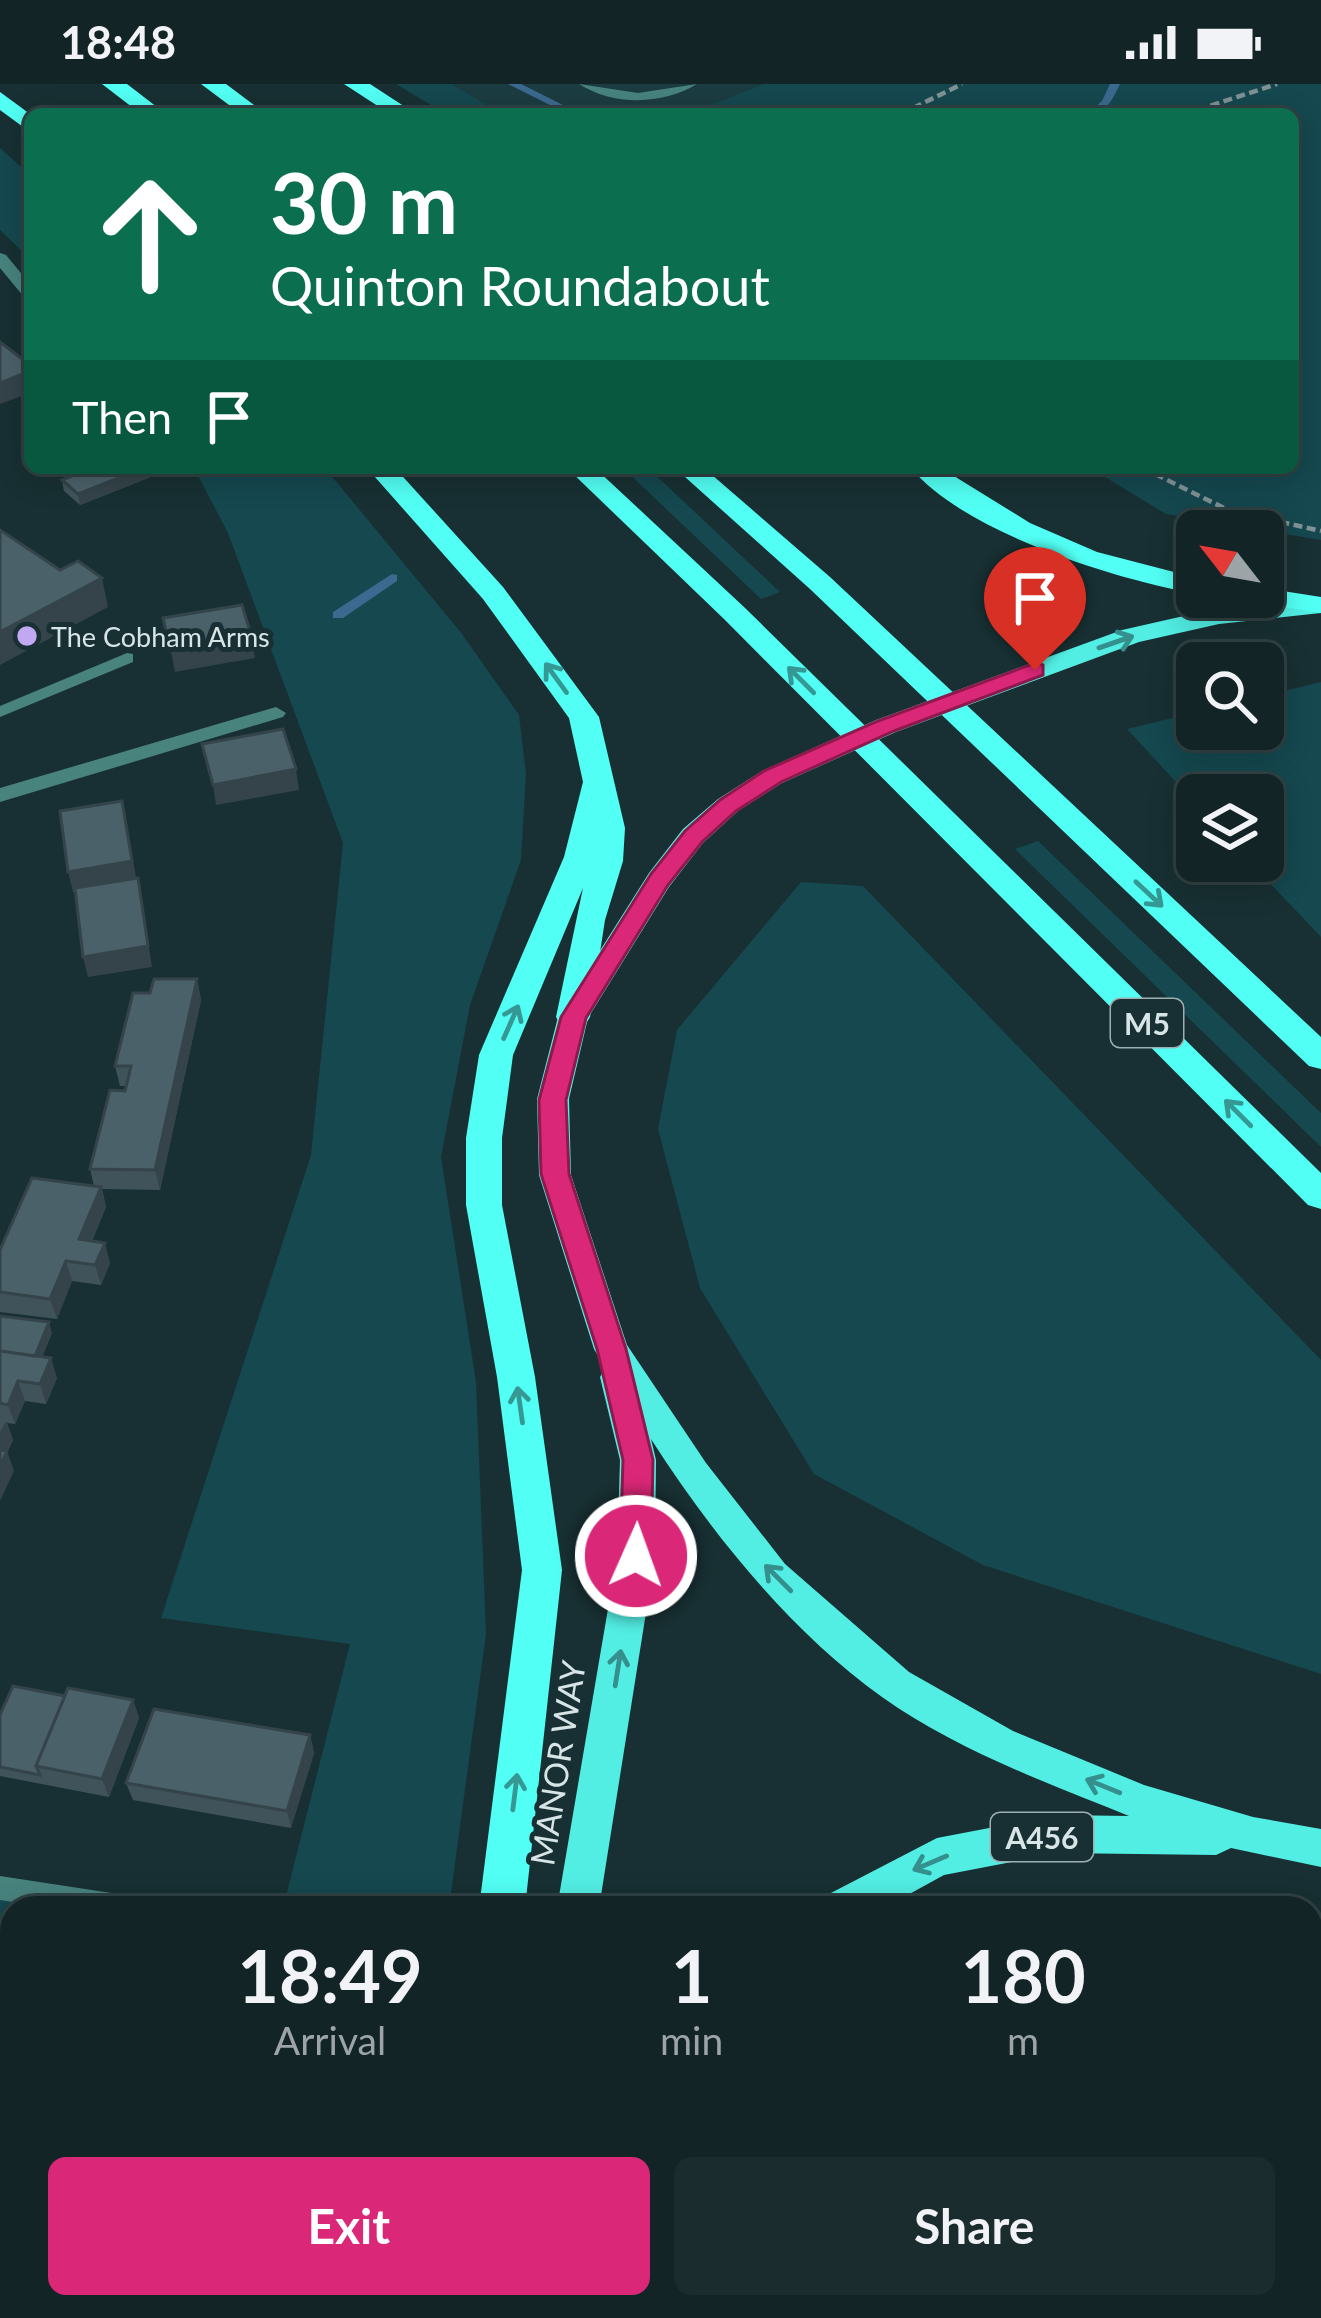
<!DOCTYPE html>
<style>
body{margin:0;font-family:Lato,sans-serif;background:#1b2c2e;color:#f1f3f6;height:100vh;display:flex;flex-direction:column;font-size:45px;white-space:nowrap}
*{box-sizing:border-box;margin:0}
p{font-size:39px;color:#9ca4a7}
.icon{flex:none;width:66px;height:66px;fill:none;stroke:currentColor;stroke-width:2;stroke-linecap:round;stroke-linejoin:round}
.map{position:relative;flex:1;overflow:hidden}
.panel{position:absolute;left:0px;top:1812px;width:1323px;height:423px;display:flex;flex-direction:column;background:#122426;border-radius:36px 36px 0 0;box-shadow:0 6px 30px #0003,0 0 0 3px #314143}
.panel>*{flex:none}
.banner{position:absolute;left:24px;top:24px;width:1275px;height:366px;border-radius:18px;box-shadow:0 6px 30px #0003,0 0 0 3px #314143;background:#0b6e4f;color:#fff;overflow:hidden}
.needle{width:78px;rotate:301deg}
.controls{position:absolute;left:1176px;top:426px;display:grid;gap:24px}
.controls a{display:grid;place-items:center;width:108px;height:108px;border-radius:18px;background:#122426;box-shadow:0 6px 30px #0003,0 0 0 3px #314143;font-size:60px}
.pin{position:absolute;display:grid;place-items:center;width:102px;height:102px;color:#fff;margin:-123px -51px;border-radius:50% 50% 50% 0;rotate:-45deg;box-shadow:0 0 12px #0007}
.pin .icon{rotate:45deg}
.me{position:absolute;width:132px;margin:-66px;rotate:2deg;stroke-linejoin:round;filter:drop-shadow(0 0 9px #0008)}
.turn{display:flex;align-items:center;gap:42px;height:252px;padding:0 48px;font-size:54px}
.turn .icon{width:156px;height:156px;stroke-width:2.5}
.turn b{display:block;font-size:84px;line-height:102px}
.then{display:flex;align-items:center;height:114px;padding:0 48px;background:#0003;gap:24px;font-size:45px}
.eta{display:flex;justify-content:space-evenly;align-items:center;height:204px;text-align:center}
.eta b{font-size:72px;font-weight:700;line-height:84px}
.cta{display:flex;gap:24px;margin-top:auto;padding:24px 48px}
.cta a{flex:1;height:138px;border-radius:18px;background:#db2777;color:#fff;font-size:48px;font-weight:700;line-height:138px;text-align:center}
.cta a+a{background:#1b2c2e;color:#f1f3f6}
.status{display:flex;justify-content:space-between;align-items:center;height:84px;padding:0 60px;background:#122426;direction:ltr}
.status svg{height:33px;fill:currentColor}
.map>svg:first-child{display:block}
</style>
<div class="status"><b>18:48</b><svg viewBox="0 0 49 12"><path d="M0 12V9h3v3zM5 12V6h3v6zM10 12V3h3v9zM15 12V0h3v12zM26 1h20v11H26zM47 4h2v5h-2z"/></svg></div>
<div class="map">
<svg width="1321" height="2234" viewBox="0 0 1321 2234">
<rect width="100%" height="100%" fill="#183033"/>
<path fill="#1b3c41" d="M452 0H763L689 30H502Z"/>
<path fill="#15484f" d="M396 0H452L502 30H446Z
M763 0H1321V456L1166 430 1090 384H1293V30H689Z
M0 64 30 91V175L0 146Z
M194 384H325L462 550 519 631 526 690 521 776 470 921 441 1073 476 1298 486 1550 449 1824H283L350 1560 161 1534 311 1071 343 759 228 449Z
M623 384H648L780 508 761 515Z
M1321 598V853L1249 777H1263V711H1197V721L1127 645 1197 628V645H1263V612Z
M1038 757 1321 1029V1063L1015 765Z
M801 798 863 802 1321 1276V1590L983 1481 814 1390 700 1204 658 1045 677 946Z
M0 1796 138 1824H12V1978L0 1973Z
M1311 1896 1321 1897V2234H736L740 2223H1311Z
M0 2138 12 2142V2223H203L224 2234H0Z"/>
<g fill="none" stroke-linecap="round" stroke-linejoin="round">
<path fill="#3b698f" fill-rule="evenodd" d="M508 0H521L581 30H568Z
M1110 0H1120C1112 16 1107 30 1087 30L1102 17Z
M392 490 397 491V497L343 534H333V528Z"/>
<path stroke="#809295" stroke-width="4.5" stroke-dasharray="9 4.5" stroke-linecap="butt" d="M901 30 962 0
M1185 30 1277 0
M1143 384 1228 426 1321 447"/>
<path fill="#48837e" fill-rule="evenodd" d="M579 0 638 9 697 0C663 21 613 22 579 0Z
M127 569 133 570V578L0 633V622Z
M0 1792 131 1812 140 1815 144 1824H50L0 1816Z"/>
<path fill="#48837e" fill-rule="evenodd" d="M0 169 6 171 30 200V215L24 213 0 184Z
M276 623 286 629 283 633 0 718V704Z"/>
<path fill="#48837e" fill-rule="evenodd" d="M0 2048 12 2052V2084L0 2080Z
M348 2223H399L404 2234H353Z"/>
<path fill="#52eee4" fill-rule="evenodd" d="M1321 513V529L1219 540 1139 558 896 648 782 699 738 727 703 759 669 803 588 934 569 1015 571 1091 627 1261 706 1379 785 1480 909 1588 1013 1647 1144 1701 1253 1733 1321 1745V1783L1231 1764 1216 1771 1058 1769 944 1791 884 1824H823L829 1810 937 1754 1058 1731 1129 1732C1045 1698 957 1666 882 1613 791 1548 711 1449 651 1355L656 1376 655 1472 599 1824H557L617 1472 620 1376 600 1293 605 1284 594 1265 539 1091 537 1015 558 933 649 789 683 745 718 715 762 687 876 636 1122 546 1219 524Z
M475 2223H521L519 2234H473Z
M599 2223H645L643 2234H597Z"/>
<path fill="#52fff4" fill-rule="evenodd" d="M102 0H127L166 30H141Z
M201 0H226L266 30H241Z
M344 0H370L416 30H390Z
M0 8 30 30V48L0 26Z
M367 384H395L503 503 599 633 625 744 623 777 605 836 590 933 585 941H561L556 933 583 804 513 971 502 1054V1121L535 1293 562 1486 525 1824H479L522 1486 497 1293 466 1121V1054L479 971 564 773 583 698 569 634 483 515Z
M567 384H595L744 523 1321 1089V1125L1308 1121 724 535Z
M675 384H704L830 493 1321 953V985L1309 982 810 505Z
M911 384H941L1030 439 1097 468 1197 494V510C1115 495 965 449 911 384Z
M1263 504 1321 513V529L1253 518 1250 513H1263Z
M430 2223H480L479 2234H429Z"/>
</g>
<path fill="#40535b" d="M166 387 80 421 64 407 62 396Z
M197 895 201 916 160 1106 102 1105 106 1123 92 1157 110 1179 101 1201 72 1197 57 1235 0 1228V1166L94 1102 90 1085 126 1002H120L115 982 150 909Z
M0 1232 52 1249 42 1273 57 1294 46 1320 25 1317 15 1340 7 1339 13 1356 0 1383Z
M133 1616 139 1634 109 1713 0 1692V1631Z
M310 1651 314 1669 291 1744 133 1716 126 1699Z"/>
<path fill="#34444a" d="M30 287V309L0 320V299Z
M144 384H165L166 387 80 421 78 410Z
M102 494 108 523 0 581V548Z
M252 554 255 574 175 588 171 567Z
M296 685 299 706 216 721 213 701Z
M122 717 137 798 73 808 68 788Z
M138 794 152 883 88 893 83 873Z
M197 895 201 916 160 1106 155 1086Z
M101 1103 106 1123 84 1175 79 1155Z
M105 1159 110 1179 101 1201 95 1181Z
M66 1177 72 1197 57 1235 50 1215Z
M49 1238 52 1249 35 1291 32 1280Z
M51 1274 57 1294 46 1320 40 1300Z
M18 1297 25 1317 15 1340 8 1321Z
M6 1337 13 1356 0 1382V1348Z
M7 1367 14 1387 0 1417V1383Z
M133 1616 139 1634 109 1713 102 1695Z
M310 1651 314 1669 291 1744 287 1727Z"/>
<path fill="#4b616a" stroke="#34444a" stroke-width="3" d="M0 258 30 281V287L0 299Z
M91 384H144L78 410 62 396Z
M0 446 60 486 78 477 102 494 0 548Z
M242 521 252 554 171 567 163 534Z
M283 645 296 685 213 701 202 660Z
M122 717 132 777 68 788 60 727Z
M138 794 148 862 83 873 75 804Z
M154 895H197L155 1086 90 1085 110 1006 125 1007 128 995 131 982H115L133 909H150Z
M32 1094 101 1103 79 1155 105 1159 95 1181 66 1177 50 1215 0 1208V1166Z
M0 1232 49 1238 35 1272 0 1267Z
M0 1267 51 1274 40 1300 18 1297 8 1321 0 1319Z
M0 1366 7 1367 0 1383Z
M13 1602 65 1612 36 1682 40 1691 0 1683V1631Z
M68 1604 133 1616 102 1695 36 1682Z
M154 1625 310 1651 287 1727 126 1699Z"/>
<defs><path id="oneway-shaft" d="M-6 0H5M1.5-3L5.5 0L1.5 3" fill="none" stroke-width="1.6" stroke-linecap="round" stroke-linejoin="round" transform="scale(3)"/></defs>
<g stroke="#358f8c">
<use href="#oneway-shaft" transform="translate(1116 558) rotate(-19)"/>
<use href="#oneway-shaft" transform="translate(778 1494) rotate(-135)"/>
<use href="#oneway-shaft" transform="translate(618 1584) rotate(-81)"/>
<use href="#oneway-shaft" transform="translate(1103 1702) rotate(-158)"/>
<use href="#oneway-shaft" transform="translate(930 1779) rotate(157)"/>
</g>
<g stroke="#359894">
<use href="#oneway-shaft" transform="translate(556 594) rotate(-126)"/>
<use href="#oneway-shaft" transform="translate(801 596) rotate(-135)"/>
<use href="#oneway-shaft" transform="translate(1149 810) rotate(43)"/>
<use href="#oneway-shaft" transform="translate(511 938) rotate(-66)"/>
<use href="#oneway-shaft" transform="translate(1238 1029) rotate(-135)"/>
<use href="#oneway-shaft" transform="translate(520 1321) rotate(-98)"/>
<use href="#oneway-shaft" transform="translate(515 1708) rotate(-83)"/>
</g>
<path fill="#db2777" stroke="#8e194d" stroke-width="3" d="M1035 579 1043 581V591L894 647 781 698 736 727 702 758 668 801 586 934 566 1016 569 1090 626 1265 653 1376 651 1472 647 1481 636 1485 625 1481 620 1472 623 1376 597 1265 541 1090 539 1016 561 933 651 790 685 747 720 716 764 687 878 637Z"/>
<circle fill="#c2a7f2" stroke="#183033" stroke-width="4.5" cx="27" cy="552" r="12"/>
<g text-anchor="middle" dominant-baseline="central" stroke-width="10" stroke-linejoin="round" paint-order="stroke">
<g font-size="27" fill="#d7e5e7" stroke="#183033" text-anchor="start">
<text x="51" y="552">The Cobham Arms</text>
</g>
<g fill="#183033" stroke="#9eafb1" stroke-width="3">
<rect x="1111" y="915" width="72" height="48" rx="9"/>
<rect x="991" y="1729" width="102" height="48" rx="9"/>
</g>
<g font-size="30" font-weight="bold" fill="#d7e5e7">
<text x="1147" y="939">M5</text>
<text x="1042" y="1753">A456</text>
</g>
<g font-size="33" fill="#d7e5e7" stroke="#183033">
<text transform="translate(557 1679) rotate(-81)">MANOR WAY</text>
</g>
</g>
</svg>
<div class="controls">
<a><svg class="needle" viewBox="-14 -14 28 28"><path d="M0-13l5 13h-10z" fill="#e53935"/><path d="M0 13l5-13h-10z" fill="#9ca4a7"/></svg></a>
<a><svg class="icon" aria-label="search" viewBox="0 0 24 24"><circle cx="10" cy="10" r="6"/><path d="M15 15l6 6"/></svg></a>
<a><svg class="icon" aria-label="layers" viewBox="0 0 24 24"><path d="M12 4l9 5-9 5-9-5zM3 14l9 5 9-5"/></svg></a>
</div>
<div class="pin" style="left:1035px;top:586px;background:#d93025"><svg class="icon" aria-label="arrive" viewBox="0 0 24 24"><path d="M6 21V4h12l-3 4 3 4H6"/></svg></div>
<svg class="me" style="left:636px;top:1472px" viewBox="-20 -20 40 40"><circle r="17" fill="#db2777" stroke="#fff" stroke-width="3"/><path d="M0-11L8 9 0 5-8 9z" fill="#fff"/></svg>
<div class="banner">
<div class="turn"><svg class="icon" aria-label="ahead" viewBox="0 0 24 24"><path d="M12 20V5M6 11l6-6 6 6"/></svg><div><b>30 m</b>Quinton Roundabout</div></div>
<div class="then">Then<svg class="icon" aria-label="arrive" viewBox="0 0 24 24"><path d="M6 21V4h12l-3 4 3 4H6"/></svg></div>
</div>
<section class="panel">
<div class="eta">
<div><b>18:49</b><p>Arrival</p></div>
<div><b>1</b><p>min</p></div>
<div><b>180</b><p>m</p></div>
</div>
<div class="cta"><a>Exit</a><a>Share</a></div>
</section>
</div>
